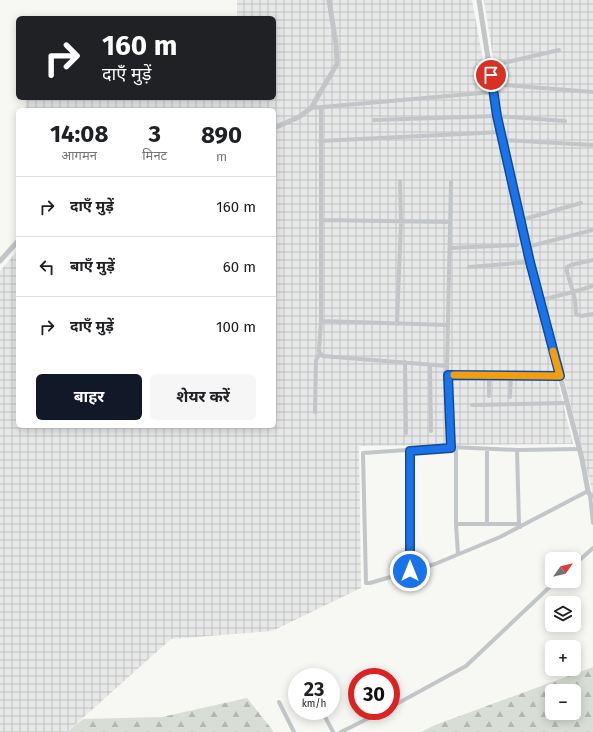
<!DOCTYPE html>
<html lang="hi">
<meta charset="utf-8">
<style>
body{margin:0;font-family:"Fira Sans","Noto Sans Devanagari",sans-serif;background:#f6f6f6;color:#202124;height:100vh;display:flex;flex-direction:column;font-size:15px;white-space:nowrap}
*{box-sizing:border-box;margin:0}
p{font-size:13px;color:#757577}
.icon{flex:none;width:22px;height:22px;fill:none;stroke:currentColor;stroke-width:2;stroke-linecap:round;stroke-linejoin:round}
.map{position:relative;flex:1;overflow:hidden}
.panel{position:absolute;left:16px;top:108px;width:260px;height:320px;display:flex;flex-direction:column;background:#fff;border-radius:6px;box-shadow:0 2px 10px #0003}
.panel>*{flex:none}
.hud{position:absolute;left:16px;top:16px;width:260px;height:84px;border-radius:6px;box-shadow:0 2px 10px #0003;background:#202124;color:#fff;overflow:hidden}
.needle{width:26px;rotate:56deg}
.fabs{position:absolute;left:545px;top:552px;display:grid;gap:8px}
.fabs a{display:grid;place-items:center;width:36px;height:36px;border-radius:6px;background:#fff;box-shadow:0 2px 10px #0003;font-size:20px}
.speed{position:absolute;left:288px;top:668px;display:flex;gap:8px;font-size:20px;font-weight:700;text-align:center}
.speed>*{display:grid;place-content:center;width:52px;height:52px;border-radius:50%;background:#fff;box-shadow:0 2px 10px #0003;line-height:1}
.speed small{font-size:10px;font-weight:400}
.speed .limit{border:6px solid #d22;background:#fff;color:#111}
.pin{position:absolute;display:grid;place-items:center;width:34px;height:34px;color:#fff;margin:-17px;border:2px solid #fff;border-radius:50%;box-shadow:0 1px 4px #0007}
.me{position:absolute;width:44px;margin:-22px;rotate:0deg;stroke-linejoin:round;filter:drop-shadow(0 0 3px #0008)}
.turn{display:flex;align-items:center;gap:14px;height:84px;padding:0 20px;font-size:18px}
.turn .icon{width:52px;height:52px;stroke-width:2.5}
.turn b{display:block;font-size:28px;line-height:34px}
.eta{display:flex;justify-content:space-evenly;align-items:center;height:68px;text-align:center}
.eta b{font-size:24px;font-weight:700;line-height:28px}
.button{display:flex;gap:8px;margin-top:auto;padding:8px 20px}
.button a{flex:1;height:46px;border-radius:6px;background:#111827;color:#fff;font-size:16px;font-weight:700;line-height:46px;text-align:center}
.button a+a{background:#f6f6f6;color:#202124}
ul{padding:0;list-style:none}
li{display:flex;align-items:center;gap:12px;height:60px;padding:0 20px;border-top:1px solid #e0e0e0}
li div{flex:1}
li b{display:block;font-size:15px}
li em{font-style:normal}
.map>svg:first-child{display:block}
</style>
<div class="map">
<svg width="593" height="732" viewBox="0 0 593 732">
<defs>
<pattern id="industrial-grid" width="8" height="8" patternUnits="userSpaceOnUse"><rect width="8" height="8" fill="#e7e8e7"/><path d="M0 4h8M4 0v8" fill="none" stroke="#bfc1c1"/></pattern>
<pattern id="forest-firs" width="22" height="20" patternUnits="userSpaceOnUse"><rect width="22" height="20" fill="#d8ded5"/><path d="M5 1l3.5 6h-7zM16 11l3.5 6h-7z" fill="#b3b9b2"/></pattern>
</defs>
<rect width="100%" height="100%" fill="#f7f7f4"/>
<path fill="url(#industrial-grid)" d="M237 0H472L495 125 573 444 359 446 361 588 272 631 171 639 67 732H0V271L18 250V426H274V110H25L26 98H274V18H237Z
M484 0H593V494L525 222 502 114Z"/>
<path fill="url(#forest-firs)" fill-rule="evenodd" d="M593 667V732H421L435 725ZM552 691H574V713H552Z
M247 698 274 732H67L83 719 162 717Z"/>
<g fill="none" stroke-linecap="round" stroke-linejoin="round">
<path stroke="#c2c6c9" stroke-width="4" d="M490 66 559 50
M492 84 593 92
M321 107V321L448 325
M311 108 493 92
M374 120 497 116 565 121
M503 140 593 145
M320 141 501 132
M451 182 447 366 451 447
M322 220 450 222
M521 220 581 203
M527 247 593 230
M450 248 517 245
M469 267 530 262
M593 286 573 292 575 299 576 314 581 316 593 314
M541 300 573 292 567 272V267L571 265 593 260
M321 321 319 351 320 353 323 356 447 366
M397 324 401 222 400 181
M405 362 406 433
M430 365 431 431
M448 375 560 376
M489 376V396
M510 397 511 376
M472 405 567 403
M315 412 316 360 320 353
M456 448V524L458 554
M487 449V524H519L520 527
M580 449 517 450 451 447 363 453 366 583H370L435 564 500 537 588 491
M517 450 519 524
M410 451V571
M590 495 593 523
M456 524H487
M574 565 593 548
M279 702 294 732
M391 707 466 666 556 581
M322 711 333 732
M341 732 383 711"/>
<path stroke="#c2c6c9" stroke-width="5" d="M479 0 497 116 533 273 582 459 588 491 590 495 593 496
M274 128 299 117 311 108 337 64 336 44 329 0
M0 261 18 241"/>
</g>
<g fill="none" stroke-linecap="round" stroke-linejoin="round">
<g stroke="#114b97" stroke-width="10">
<path id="route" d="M410 571V451L451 448 448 375 560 376 530 262 497 116 491 75"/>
</g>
<use href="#route" stroke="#1a73e8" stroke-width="7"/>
<path stroke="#f59e0b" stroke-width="7" d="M454 375 560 376 553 351"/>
</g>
</svg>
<div class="fabs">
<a><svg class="needle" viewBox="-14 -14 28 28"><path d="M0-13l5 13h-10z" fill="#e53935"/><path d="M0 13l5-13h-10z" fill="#757577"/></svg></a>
<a><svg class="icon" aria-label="layers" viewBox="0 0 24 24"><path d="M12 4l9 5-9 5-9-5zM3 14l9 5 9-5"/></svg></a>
<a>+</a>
<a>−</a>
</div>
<div class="speed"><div>23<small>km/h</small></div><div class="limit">30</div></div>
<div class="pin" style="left:491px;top:75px;background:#d93025"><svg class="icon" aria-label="arrive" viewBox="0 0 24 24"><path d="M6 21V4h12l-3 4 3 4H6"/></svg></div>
<svg class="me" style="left:410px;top:571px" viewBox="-20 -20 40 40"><circle r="17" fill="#1a73e8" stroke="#fff" stroke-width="3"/><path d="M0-11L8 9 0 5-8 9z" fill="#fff"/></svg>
<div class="hud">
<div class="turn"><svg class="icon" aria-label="right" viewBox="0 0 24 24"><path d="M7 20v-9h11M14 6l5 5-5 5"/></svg><div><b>160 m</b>दाएँ मुड़ें</div></div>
</div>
<section class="panel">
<div class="eta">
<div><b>14:08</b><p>आगमन</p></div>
<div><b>3</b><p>मिनट</p></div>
<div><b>890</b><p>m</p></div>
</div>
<ul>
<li><svg class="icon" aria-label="right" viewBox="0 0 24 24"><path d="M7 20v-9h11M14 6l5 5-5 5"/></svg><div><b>दाएँ मुड़ें</b></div><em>160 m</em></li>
<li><svg class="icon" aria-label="left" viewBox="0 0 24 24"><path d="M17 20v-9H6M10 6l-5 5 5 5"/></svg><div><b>बाएँ मुड़ें</b></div><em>60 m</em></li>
<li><svg class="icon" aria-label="right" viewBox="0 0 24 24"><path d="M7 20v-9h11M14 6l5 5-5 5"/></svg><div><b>दाएँ मुड़ें</b></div><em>100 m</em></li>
</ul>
<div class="button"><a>बाहर</a><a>शेयर करें</a></div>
</section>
</div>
